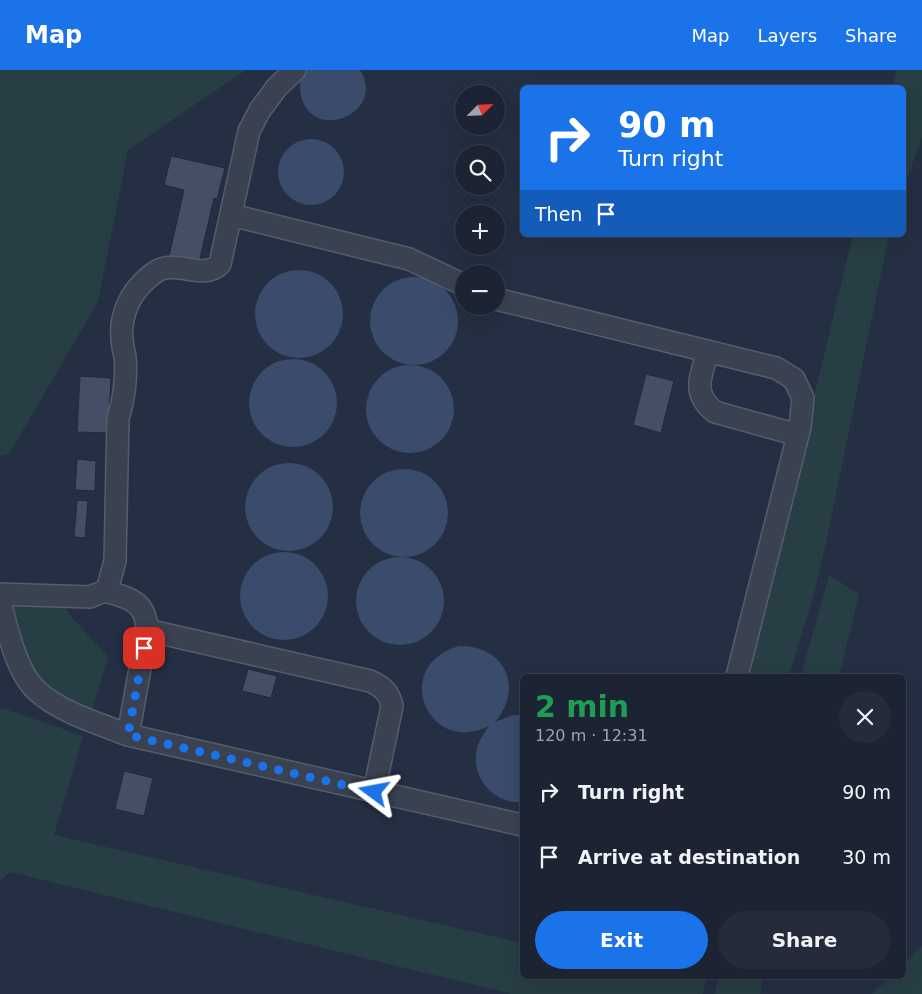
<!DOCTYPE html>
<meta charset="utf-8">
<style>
body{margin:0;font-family:"DejaVu Sans",sans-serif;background:#252b3a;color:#f1f3f6;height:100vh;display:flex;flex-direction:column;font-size:19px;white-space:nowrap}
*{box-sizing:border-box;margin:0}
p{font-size:16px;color:#a0a4ac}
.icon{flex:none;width:28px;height:28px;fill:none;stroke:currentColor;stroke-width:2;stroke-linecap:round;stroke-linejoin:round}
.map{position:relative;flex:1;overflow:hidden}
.panel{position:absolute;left:520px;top:604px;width:386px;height:305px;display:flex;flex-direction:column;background:#1c2332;border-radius:8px;box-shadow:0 5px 20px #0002,0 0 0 1px #3a404d}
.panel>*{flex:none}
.banner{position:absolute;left:520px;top:15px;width:386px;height:152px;border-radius:8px;box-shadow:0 5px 20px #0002,0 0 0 1px #3a404d;background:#1a73e8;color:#fff;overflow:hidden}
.needle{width:32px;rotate:66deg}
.controls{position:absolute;left:455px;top:15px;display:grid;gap:10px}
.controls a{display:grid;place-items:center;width:50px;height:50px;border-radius:50%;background:#1c2332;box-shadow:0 5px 20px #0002,0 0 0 1px #3a404d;font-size:25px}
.pin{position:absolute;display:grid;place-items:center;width:42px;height:42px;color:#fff;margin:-21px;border-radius:10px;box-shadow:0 2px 8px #0006}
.me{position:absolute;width:55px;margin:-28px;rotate:283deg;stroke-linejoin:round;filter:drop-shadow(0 0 4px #0008)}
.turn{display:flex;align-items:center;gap:18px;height:105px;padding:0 15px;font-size:22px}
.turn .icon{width:65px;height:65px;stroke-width:2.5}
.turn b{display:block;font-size:35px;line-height:42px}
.then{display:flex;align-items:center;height:48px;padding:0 15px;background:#0003;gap:10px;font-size:19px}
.round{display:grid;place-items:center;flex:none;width:52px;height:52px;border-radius:26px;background:#252b3a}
.head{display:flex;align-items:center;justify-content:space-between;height:85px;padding:0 15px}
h1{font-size:30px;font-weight:800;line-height:38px;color:#1e9e55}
.cta{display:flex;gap:10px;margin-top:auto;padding:10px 15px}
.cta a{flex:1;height:58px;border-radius:30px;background:#1a73e8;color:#fff;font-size:20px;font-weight:800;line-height:58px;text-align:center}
.cta a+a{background:#252b3a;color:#f1f3f6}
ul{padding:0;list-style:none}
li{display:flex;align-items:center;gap:15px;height:65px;padding:0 15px}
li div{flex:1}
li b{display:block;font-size:19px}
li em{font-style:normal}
header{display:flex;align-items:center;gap:30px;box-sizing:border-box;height:70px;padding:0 25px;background:#1a73e8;color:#fff}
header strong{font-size:24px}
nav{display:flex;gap:28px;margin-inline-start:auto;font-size:18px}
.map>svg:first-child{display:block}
</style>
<header>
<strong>Map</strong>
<nav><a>Map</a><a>Layers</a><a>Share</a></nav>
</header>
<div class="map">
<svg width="922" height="924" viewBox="0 0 922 924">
<rect width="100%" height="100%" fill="#252f43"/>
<path fill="#273e44" d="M0 0H246L128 80 98 232 9 384 0 386Z
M897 0H922V67L904 118V18L892 17Z
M853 165H889L826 473 814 524 789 606H742L813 331Z
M829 505 859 524 839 606H801Z
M10 533 67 534V542L108 587 88 653 23 616Z
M2 638 83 666 54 765 522 873V906H707L703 924H512L10 802 0 811V639Z
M922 876V924H872L891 906H904V894Z
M718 906H764L760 924H715Z"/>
<path fill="#3a4b6c" d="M305 0H360C387 43 313 74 301 26 299 17 300 8 305 0Z
M278 102a33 33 0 1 1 66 0a33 33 0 1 1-66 0Z
M255 244a44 44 0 1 1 88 0a44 44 0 1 1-88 0Z
M370 251a44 44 0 1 1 88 0a44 44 0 1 1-88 0Z
M249 333a44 44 0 1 1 88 0a44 44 0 1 1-88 0Z
M366 339a44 44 0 1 1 88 0a44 44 0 1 1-88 0Z
M245 437a44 44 0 1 1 88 0a44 44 0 1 1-88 0Z
M360 443a44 44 0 1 1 88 0a44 44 0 1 1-88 0Z
M240 526a44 44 0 1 1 88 0a44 44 0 1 1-88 0Z
M356 531a44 44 0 1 1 88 0a44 44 0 1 1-88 0Z
M459 576C504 575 525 617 495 652L513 645H522V732C496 734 473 711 476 684 477 673 483 665 489 656 429 687 389 596 459 576Z"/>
<path fill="#444f65" stroke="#20293a" d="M171 86 225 98 217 129 214 128 199 193 169 186 184 120 164 115Z
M646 304 674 311 661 363 633 355Z
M80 306 111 308 108 363 77 362Z
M77 389 96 391 95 421 75 420Z
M77 430 88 431 85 468 74 467Z
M248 599 277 606 271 628 242 621Z
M124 701 153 708 144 746 115 739Z"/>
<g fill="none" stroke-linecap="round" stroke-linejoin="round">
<g stroke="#555d6d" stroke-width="24">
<path id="minor" d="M231 145 409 189 464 215
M496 229 776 298 794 309 803 328 800 357 737 606
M708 281C701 307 691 323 715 342L798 365
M105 521C129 528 146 531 147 560L128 665 522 755
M0 524 90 527 107 520 115 491 118 348C124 330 127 306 125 287 124 281 122 274 122 268 120 251 127 231 138 218 144 211 152 203 161 199 181 192 204 210 220 194L249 61 260 40 277 17 295 0
M0 532C7 558 16 601 36 620 61 643 98 653 128 665
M147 560 370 611C383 617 389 622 392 636L374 722"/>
</g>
<use href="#minor" stroke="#3a4252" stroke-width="21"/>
</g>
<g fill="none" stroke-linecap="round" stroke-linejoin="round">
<path stroke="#1a73e8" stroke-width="9" stroke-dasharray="0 16.2" d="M144 578 128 665 374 722"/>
</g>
</svg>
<div class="controls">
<a><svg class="needle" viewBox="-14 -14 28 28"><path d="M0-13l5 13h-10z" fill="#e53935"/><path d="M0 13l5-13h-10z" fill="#a0a4ac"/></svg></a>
<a><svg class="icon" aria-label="search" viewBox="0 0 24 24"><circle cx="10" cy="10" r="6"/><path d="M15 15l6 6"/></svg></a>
<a>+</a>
<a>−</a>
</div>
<div class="pin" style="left:144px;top:578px;background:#d93025"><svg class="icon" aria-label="arrive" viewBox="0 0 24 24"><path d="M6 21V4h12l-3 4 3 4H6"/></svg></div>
<svg class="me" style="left:374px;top:722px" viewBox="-20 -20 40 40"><path d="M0-17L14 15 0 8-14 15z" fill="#1a73e8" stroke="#fff" stroke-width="4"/></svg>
<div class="banner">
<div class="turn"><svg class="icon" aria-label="right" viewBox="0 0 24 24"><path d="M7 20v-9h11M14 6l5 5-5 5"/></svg><div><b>90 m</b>Turn right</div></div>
<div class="then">Then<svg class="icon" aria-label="arrive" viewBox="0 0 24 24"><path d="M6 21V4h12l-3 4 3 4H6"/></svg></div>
</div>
<section class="panel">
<div class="head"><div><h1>2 min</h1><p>120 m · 12:31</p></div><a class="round"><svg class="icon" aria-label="close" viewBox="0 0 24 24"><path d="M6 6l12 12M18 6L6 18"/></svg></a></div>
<ul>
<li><svg class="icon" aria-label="right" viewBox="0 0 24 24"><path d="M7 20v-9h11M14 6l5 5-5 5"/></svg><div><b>Turn right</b></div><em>90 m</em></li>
<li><svg class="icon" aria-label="arrive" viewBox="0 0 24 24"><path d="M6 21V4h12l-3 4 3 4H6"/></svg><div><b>Arrive at destination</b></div><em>30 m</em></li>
</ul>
<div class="cta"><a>Exit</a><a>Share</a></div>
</section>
</div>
